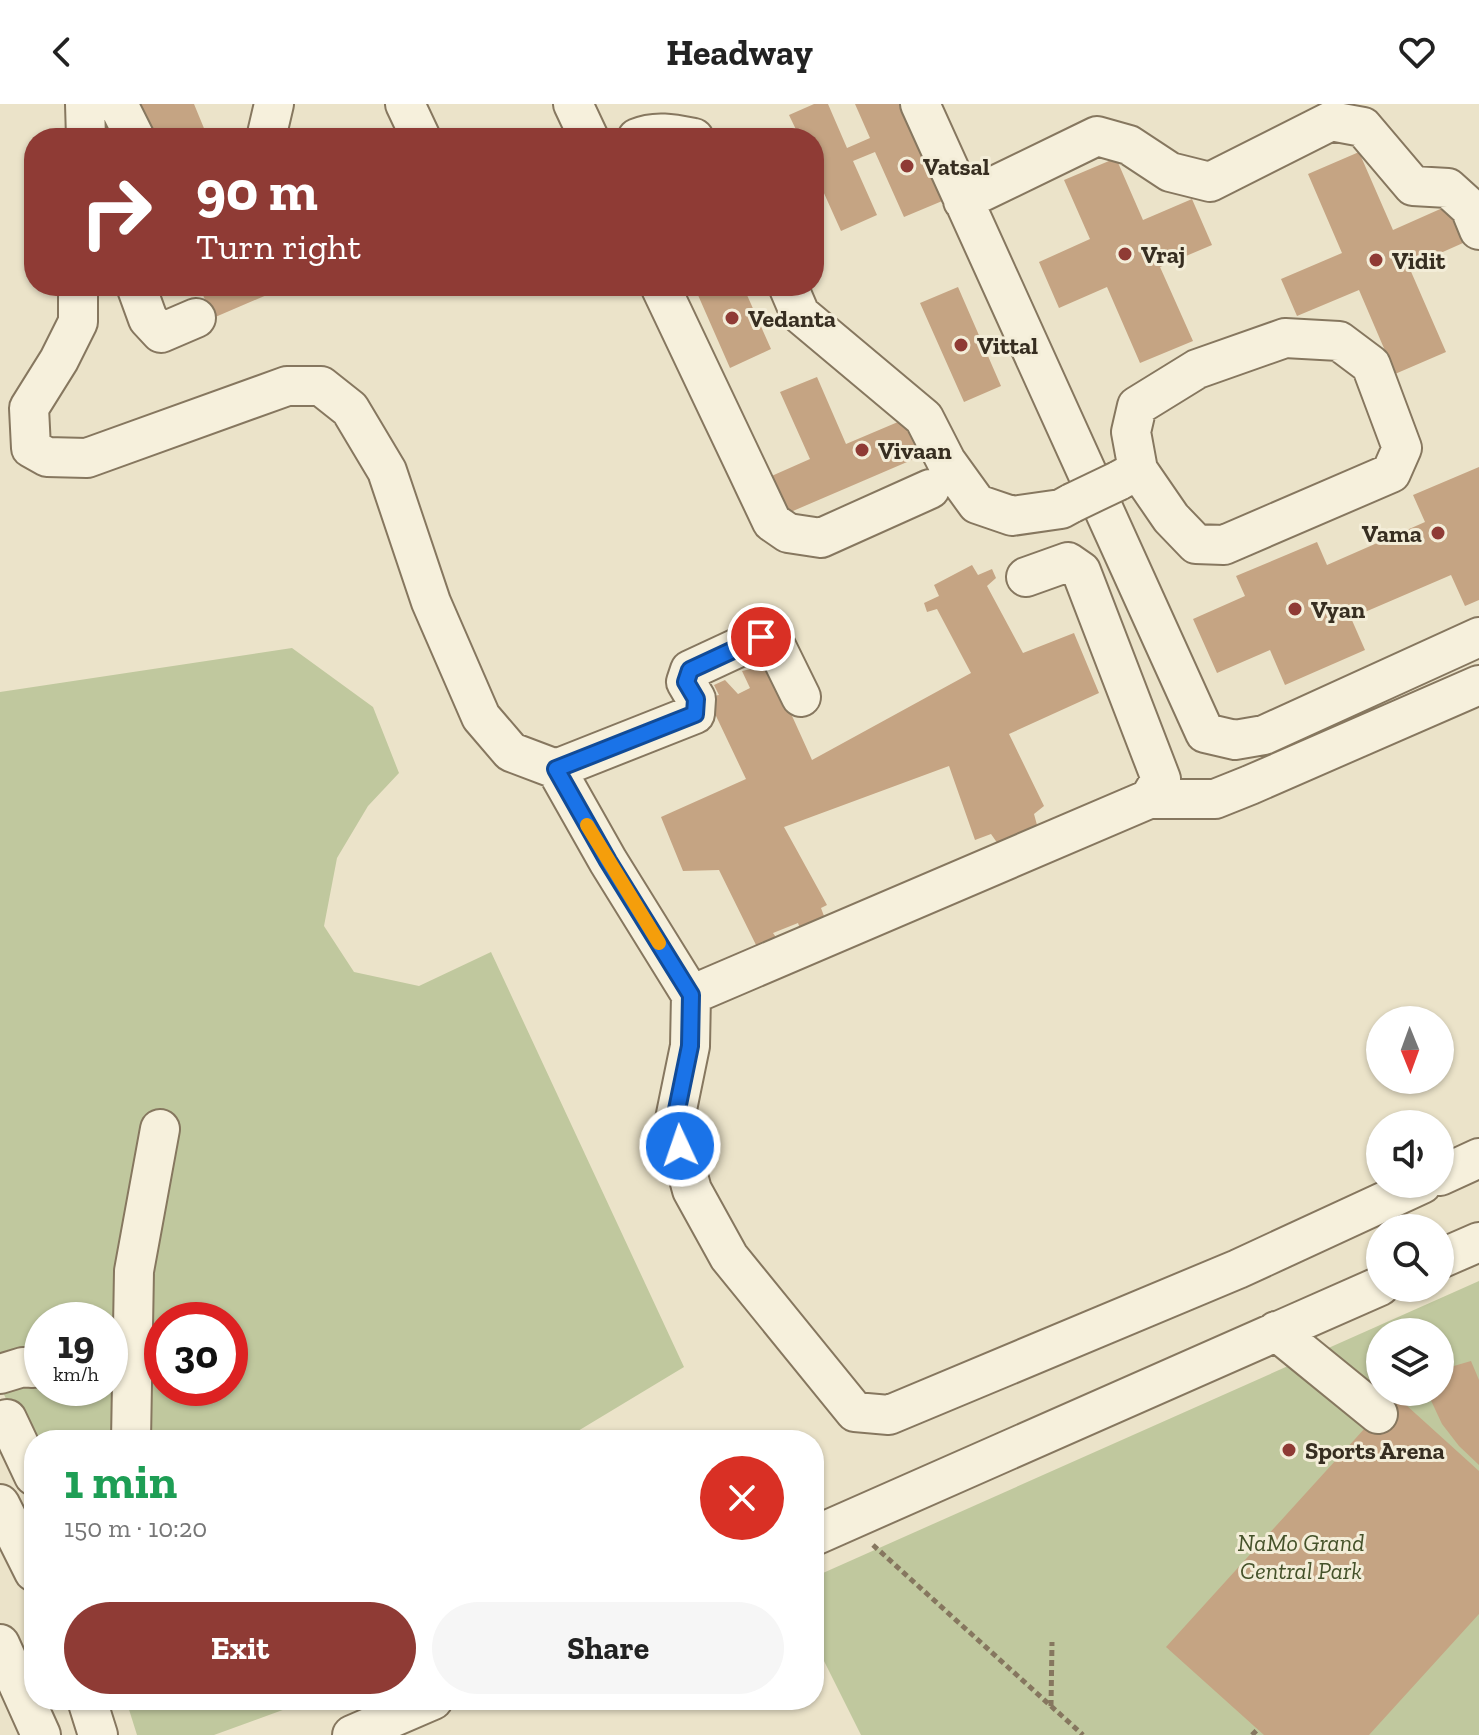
<!DOCTYPE html>
<meta charset="utf-8">
<style>
body{margin:0;font-family:"Zilla Slab",serif;background:#f6f6f6;color:#222;height:100vh;display:flex;flex-direction:column;font-size:30px;white-space:nowrap}
*{box-sizing:border-box;margin:0}
p{font-size:26px;color:#767676}
.icon{flex:none;width:44px;height:44px;fill:none;stroke:currentColor;stroke-width:2;stroke-linecap:round;stroke-linejoin:round}
.map{position:relative;flex:1;overflow:hidden}
.sheet{position:absolute;left:24px;top:1326px;width:800px;height:280px;display:flex;flex-direction:column;background:#fff;border-radius:32px;box-shadow:0 2px 6px #0004}
.sheet>*{flex:none}
.banner{position:absolute;left:24px;top:24px;width:800px;height:168px;border-radius:32px;box-shadow:0 2px 6px #0004;background:#8f3b35;color:#fff;overflow:hidden}
.needle{width:52px;rotate:179deg}
.controls{position:absolute;left:1366px;top:902px;display:grid;gap:16px}
.controls a{display:grid;place-items:center;width:88px;height:88px;border-radius:50%;background:#fff;box-shadow:0 2px 6px #0004;font-size:40px}
.speed{position:absolute;left:24px;top:1198px;display:flex;gap:16px;font-size:40px;font-weight:700;text-align:center}
.speed>*{display:grid;place-content:center;width:104px;height:104px;border-radius:50%;background:#fff;box-shadow:0 2px 6px #0004;line-height:1}
.speed small{font-size:20px;font-weight:400}
.speed .limit{border:12px solid #d22;background:#fff;color:#111}
.pin{position:absolute;display:grid;place-items:center;width:68px;height:68px;color:#fff;margin:-34px;border:4px solid #fff;border-radius:50%;box-shadow:0 2px 8px #0007}
.me{position:absolute;width:88px;margin:-44px;rotate:357deg;stroke-linejoin:round;filter:drop-shadow(0 0 6px #0008)}
.turn{display:flex;align-items:center;gap:28px;height:168px;padding:0 40px;font-size:36px}
.turn .icon{width:104px;height:104px;stroke-width:2.5}
.turn b{display:block;font-size:56px;line-height:68px}
.round{display:grid;place-items:center;flex:none;width:84px;height:84px;border-radius:42px;background:#f6f6f6}
.summary{display:flex;align-items:center;justify-content:space-between;height:136px;padding:0 40px}
h1{font-size:48px;font-weight:700;line-height:60px;color:#1e9e55}
.action{display:flex;gap:16px;margin-top:auto;padding:16px 40px}
.action a{flex:1;height:92px;border-radius:48px;background:#8f3b35;color:#fff;font-size:32px;font-weight:700;line-height:92px;text-align:center}
.action a+a{background:#f6f6f6;color:#222}
header{display:flex;justify-content:space-between;align-items:center;height:104px;padding:0 40px;background:#fff;font-size:36px;font-weight:700}
.map>svg:first-child{display:block}
</style>
<header><svg class="icon" aria-label="back" viewBox="0 0 24 24"><path d="M15 5l-7 7 7 7"/></svg>Headway<svg class="icon" aria-label="heart" viewBox="0 0 24 24"><path d="M12 20l-8-8c-3-5 5-10 8-4 3-6 11-1 8 4z"/></svg></header>
<div class="map">
<svg width="1479" height="1631" viewBox="0 0 1479 1631">
<rect width="100%" height="100%" fill="#ebe3c9"/>
<path fill="#c0c89e" fill-rule="evenodd" d="M292 544 373 603 399 669 368 702 337 754 324 822 354 868 419 882 491 848 684 1263 563 1336H34V1355L0 1282V588ZM42 1216H110V1284H42ZM162 1216H230V1284H162Z
M1479 1177V1631H861L814 1537V1473ZM1380 1228H1440V1288H1380Z
M126 1596H310L214 1631H137Z"/>
<path fill="#c5a483" d="M130 0H194L208 34H144Z
M814 0H828L847 44 870 34 855 0H905L947 95 904 113 875 48 853 57 877 111 841 127 814 67V34H800L789 11Z
M1359 48 1393 126 1447 102 1463 139 1409 163 1446 248 1395 270 1359 186 1297 212 1281 175 1342 149 1308 70Z
M1116 54 1143 116 1192 95 1212 141 1160 163 1193 237 1140 259 1107 183 1059 204 1039 158 1090 135 1064 76Z
M199 182H274L276 187 213 214Z
M694 182H743L771 245 730 264Z
M958 183 1001 282 964 298 920 199Z
M817 273 846 340 905 315 921 352 772 416 756 379 810 355 780 288Z
M1479 363V496L1465 502 1451 471 1351 514 1365 546 1285 581 1270 546 1217 569 1193 515 1245 492 1236 472 1317 438 1327 461 1425 418 1413 391Z
M972 461 978 471 992 465 996 474 987 482 1023 549 1074 529 1099 589 1009 630 1044 702 1034 710 1037 721 998 740 991 730 975 736 949 662 784 723 827 801 821 804 827 820 802 830 798 819 773 829 780 839 758 845 719 766 683 767 661 713 746 675 707 593 719 591 714 581 725 576 738 590 750 584 742 567 769 561 812 656 971 569 937 505 927 508 924 499 939 492 934 481Z
M1471 1257 1479 1276V1361L1459 1342 1442 1320 1427 1288H1440V1266Z
M1395 1291 1479 1367V1510L1369 1631H1264L1166 1543Z"/>
<g fill="none" stroke-linecap="round" stroke-linejoin="round">
<g stroke="#86775f" stroke-width="42">
<path id="minor" d="M85 0 86 34
M118 0 135 34
M405 0 421 34
M573 0 589 34
M920 0 1205 629 1235 636 1264 631 1479 533
M266 34 274 0
M637 34C656 26 674 30 694 34
M963 97 1097 32 1129 41 1170 68 1210 78 1331 17 1363 23 1413 82 1448 84 1470 104 1479 126
M78 182V218L59 256 29 304 31 344 47 353 87 354 287 282H321L350 305 387 367 431 498 481 613 511 648 556 665 608 757 691 891 690 942 674 1020 692 1086 729 1153 855 1308 889 1311 1238 1165 1422 1080
M136 182 148 215 161 229 196 214
M660 182 772 418 788 429 821 434 930 385
M788 182 800 210 924 314 946 357 977 400 1012 412 1061 405 1072 399
M1118 377 1138 366 1171 414 1196 440 1224 441 1391 369 1402 344 1371 261 1339 237 1285 234 1197 265 1137 302 1131 328 1138 366
M556 665 695 610 696 595 686 578 690 566 761 533 772 534 801 593
M1149 695H1215L1250 681 1479 581
M691 891 1149 695 1161 675 1081 467 1068 458 1026 473
M1440 1072 1479 1054
M1440 1155 1479 1138
M1276 1227 1378 1310
M0 1270 23 1263 33 1264
M0 1317 7 1315 34 1372
M131 1336 134 1167 160 1025
M0 1400 34 1468
M814 1432 1380 1182
M0 1540 41 1631
M87 1596 98 1631
M352 1631 433 1596"/>
</g>
<path stroke="#86775f" stroke-width="5" stroke-dasharray="6 4" stroke-linecap="butt" d="M873 1441 1083 1631
M1051 1602 1052 1538
M1252 1631 1258 1625"/>
<use href="#minor" stroke="#f6f0dc" stroke-width="38"/>
<g stroke="#86775f" stroke-width="42" stroke-linecap="butt">
<path id="minor-bridge" d="M1072 399 1118 377"/>
</g>
<use href="#minor-bridge" stroke="#f6f0dc" stroke-width="38"/>
</g>
<g fill="none" stroke-linecap="round" stroke-linejoin="round">
<g stroke="#114b97" stroke-width="20">
<path id="route" d="M680 1042 674 1020 690 942 691 891 608 757 556 665 695 610 696 595 686 578 690 566 761 533"/>
</g>
<use href="#route" stroke="#1a73e8" stroke-width="14"/>
<path stroke="#f59e0b" stroke-width="14" d="M587 721 659 839"/>
</g>
<g fill="#8f3b35" stroke="#f3edd8" stroke-width="3">
<circle cx="907" cy="62" r="8"/>
<circle cx="1125" cy="150" r="8"/>
<circle cx="1376" cy="156" r="8"/>
<circle cx="732" cy="214" r="8"/>
<circle cx="961" cy="241" r="8"/>
<circle cx="862" cy="346" r="8"/>
<circle cx="1438" cy="429" r="8"/>
<circle cx="1295" cy="505" r="8"/>
<circle cx="1289" cy="1346" r="8"/>
</g>
<g text-anchor="middle" dominant-baseline="central" stroke-width="6" stroke-linejoin="round" paint-order="stroke">
<g font-size="24" font-weight="bold" fill="#372e21" stroke="#f3edd8" text-anchor="start">
<text x="923" y="62">Vatsal</text>
<text x="1141" y="150">Vraj</text>
<text x="1392" y="156">Vidit</text>
<text x="748" y="214">Vedanta</text>
<text x="977" y="241">Vittal</text>
<text x="878" y="346">Vivaan</text>
<text x="1422" y="429" text-anchor="end">Vama</text>
<text x="1311" y="505">Vyan</text>
<text x="1305" y="1346">Sports Arena</text>
</g>
<g font-size="24" font-style="italic" fill="#45522a" stroke="#f3edd8">
<text x="1301" y="1438">NaMo Grand<tspan x="1301" dy="28">Central Park</tspan></text>
</g>
</g>
</svg>
<div class="controls">
<a><svg class="needle" viewBox="-14 -14 28 28"><path d="M0-13l5 13h-10z" fill="#e53935"/><path d="M0 13l5-13h-10z" fill="#767676"/></svg></a>
<a><svg class="icon" aria-label="sound" viewBox="0 0 24 24"><path d="M4 9h4l5-4v14l-5-4H4zM17 9q2 3 0 6"/></svg></a>
<a><svg class="icon" aria-label="search" viewBox="0 0 24 24"><circle cx="10" cy="10" r="6"/><path d="M15 15l6 6"/></svg></a>
<a><svg class="icon" aria-label="layers" viewBox="0 0 24 24"><path d="M12 4l9 5-9 5-9-5zM3 14l9 5 9-5"/></svg></a>
</div>
<div class="speed"><div>19<small>km/h</small></div><div class="limit">30</div></div>
<div class="pin" style="left:761px;top:533px;background:#d93025"><svg class="icon" aria-label="arrive" viewBox="0 0 24 24"><path d="M6 21V4h12l-3 4 3 4H6"/></svg></div>
<svg class="me" style="left:680px;top:1042px" viewBox="-20 -20 40 40"><circle r="17" fill="#1a73e8" stroke="#fff" stroke-width="3"/><path d="M0-11L8 9 0 5-8 9z" fill="#fff"/></svg>
<div class="banner">
<div class="turn"><svg class="icon" aria-label="right" viewBox="0 0 24 24"><path d="M7 20v-9h11M14 6l5 5-5 5"/></svg><div><b>90 m</b>Turn right</div></div>
</div>
<section class="sheet">
<div class="summary"><div><h1>1 min</h1><p>150 m · 10:20</p></div><a class="round" style="background:#d93025;color:#fff"><svg class="icon" aria-label="close" viewBox="0 0 24 24"><path d="M6 6l12 12M18 6L6 18"/></svg></a></div>
<div class="action"><a>Exit</a><a>Share</a></div>
</section>
</div>
